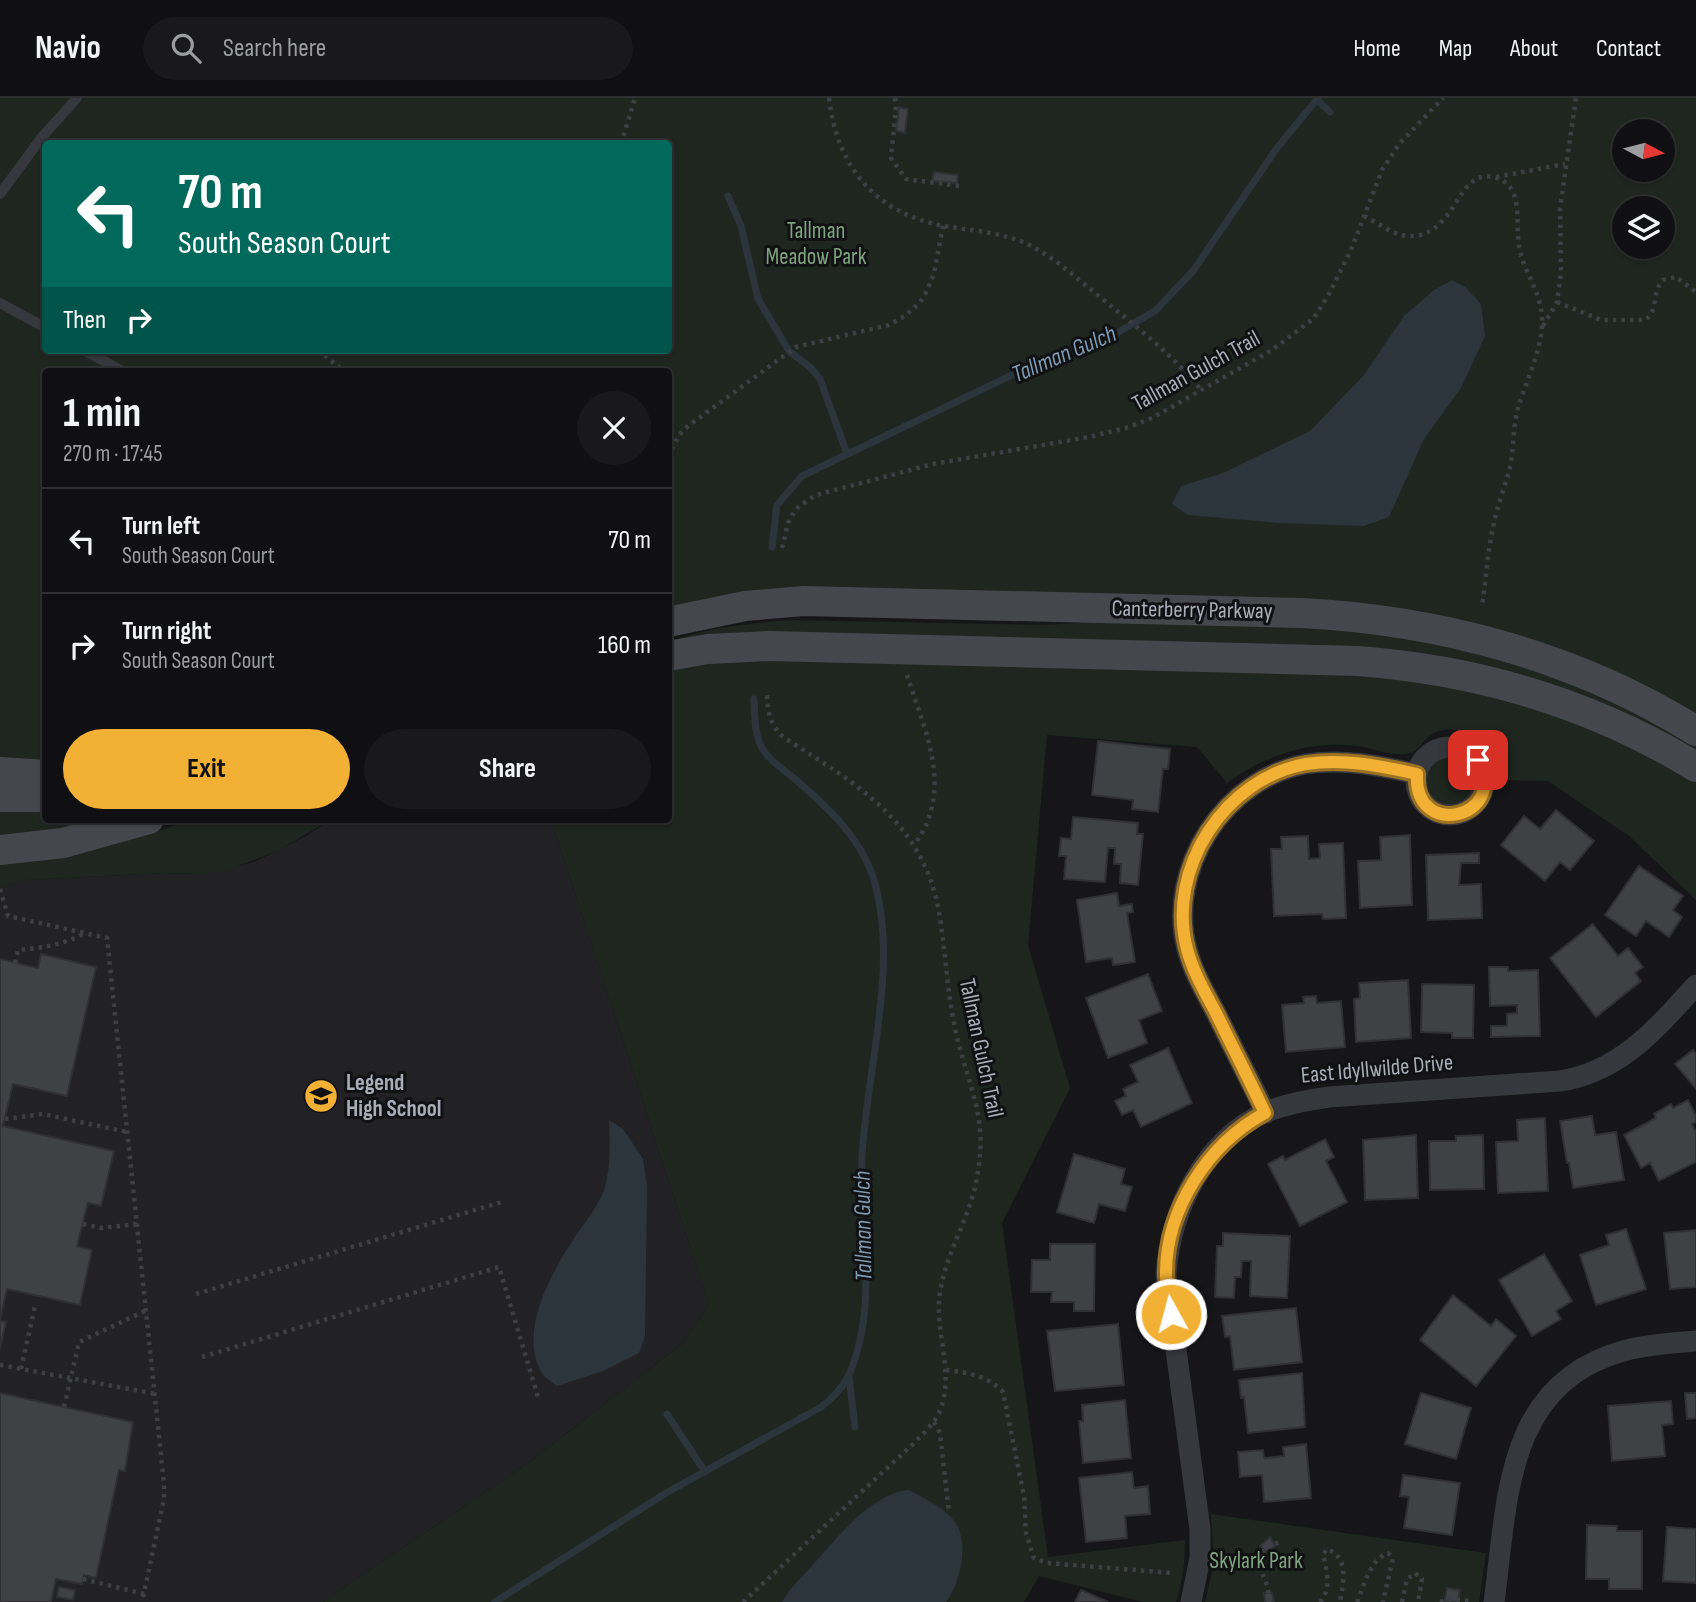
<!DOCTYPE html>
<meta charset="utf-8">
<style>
body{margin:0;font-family:"Sofia Sans Condensed",sans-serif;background:#19191b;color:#f1f3f6;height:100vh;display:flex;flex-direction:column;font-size:26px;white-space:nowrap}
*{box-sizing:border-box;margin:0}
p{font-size:23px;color:#9c9d9f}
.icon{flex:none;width:38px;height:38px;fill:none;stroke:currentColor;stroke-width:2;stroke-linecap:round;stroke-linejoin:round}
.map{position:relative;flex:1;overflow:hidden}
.panel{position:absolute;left:42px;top:270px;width:630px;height:455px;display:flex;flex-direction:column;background:#101012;border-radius:7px;box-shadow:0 2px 5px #0004,0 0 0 2px #303032}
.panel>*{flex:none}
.hud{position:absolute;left:42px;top:42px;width:630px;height:214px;border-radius:7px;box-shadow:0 2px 5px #0004,0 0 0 2px #303032;background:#00695c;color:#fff;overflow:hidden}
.needle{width:46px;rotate:97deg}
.controls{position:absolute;left:1612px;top:21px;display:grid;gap:14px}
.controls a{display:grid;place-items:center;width:63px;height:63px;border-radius:50%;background:#101012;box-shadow:0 2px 5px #0004,0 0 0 2px #303032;font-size:35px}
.pin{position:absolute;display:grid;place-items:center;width:60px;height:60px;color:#fff;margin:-30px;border-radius:14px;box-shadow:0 4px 10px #0006}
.me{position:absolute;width:77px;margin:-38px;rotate:353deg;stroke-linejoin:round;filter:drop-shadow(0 0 5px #0008)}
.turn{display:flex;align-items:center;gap:24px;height:147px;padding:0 21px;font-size:32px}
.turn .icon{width:91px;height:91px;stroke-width:2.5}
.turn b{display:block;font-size:49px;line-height:60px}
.then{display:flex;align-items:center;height:66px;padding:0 21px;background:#0003;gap:14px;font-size:26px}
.round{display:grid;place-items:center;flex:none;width:74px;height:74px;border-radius:37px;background:#19191b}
.overview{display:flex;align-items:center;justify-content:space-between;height:119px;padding:0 21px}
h1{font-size:42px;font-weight:700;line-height:52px}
.primary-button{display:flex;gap:14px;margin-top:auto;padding:14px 21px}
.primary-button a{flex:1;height:80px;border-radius:42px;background:#f2b134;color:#111;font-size:28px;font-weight:700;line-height:80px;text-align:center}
.primary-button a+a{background:#19191b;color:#f1f3f6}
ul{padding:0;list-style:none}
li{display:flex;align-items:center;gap:21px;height:105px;padding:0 21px;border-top:2px solid #303032}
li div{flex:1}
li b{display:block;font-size:26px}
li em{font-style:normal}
header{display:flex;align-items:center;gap:42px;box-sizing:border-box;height:98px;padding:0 35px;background:#101012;border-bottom:2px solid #303032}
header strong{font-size:33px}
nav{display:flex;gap:38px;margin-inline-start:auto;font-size:24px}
.search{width:490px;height:63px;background:#19191b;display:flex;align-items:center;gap:18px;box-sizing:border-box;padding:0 24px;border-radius:38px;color:#9c9d9f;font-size:26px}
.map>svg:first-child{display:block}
</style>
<header>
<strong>Navio</strong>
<div class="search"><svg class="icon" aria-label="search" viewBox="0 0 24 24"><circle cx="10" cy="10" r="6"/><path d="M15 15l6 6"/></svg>Search here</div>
<nav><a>Home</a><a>Map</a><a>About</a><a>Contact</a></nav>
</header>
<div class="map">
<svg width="1696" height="1504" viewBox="0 0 1696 1504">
<rect width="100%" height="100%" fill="#161618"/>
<path fill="#222225" d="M332 721H551L709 1207 682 1246 531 1363 323 1504H0V789L25 782 164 775 202 776 254 764 308 737Z"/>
<path fill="#1e261f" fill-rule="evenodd" d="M0 0H1696V618L1489 530 669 515 668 273H46L45 668 0 666ZM1624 33H1662V72H1624ZM46 46H668V252H46ZM1624 110H1662V149H1624Z
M783 522 1045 527 1125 522 1317 523 1512 559 1696 642V652L1505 578 669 543 718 530Z
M746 561 1367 576 1488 595 1597 631 1696 683V802L1629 738 1548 683 1502 682C1501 675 1500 668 1497 661 1488 641 1456 624 1434 635 1423 640 1420 655 1405 656 1390 658 1373 650 1357 648 1310 642 1266 657 1227 685L1197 649 1047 637 1028 847 1070 990 1002 1125 1048 1459 1185 1442C1185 1463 1183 1484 1176 1504H1143L1039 1478 1024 1504H323L531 1363 682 1246 709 1207 551 721H668L669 571Z
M1425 683a25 25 0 1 1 50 0a25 25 0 1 1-50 0Z
M45 706 46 721H108L70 730 0 738V707Z
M195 721H332L277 753 225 773 202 776 164 775 26 782 0 789V764L140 739Z
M1211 1416 1486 1455 1479 1504H1205L1214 1465Z"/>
<path fill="#2c353c" d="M1452 182 1465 189 1481 206 1485 238 1461 290 1424 341 1389 419 1364 428 1280 425 1188 417 1172 406 1181 388 1223 375 1310 333 1364 277 1404 218 1434 192Z
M609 1022 623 1031 643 1061 647 1089 645 1238 639 1255 603 1273 557 1288C553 1285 547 1281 544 1278 516 1238 550 1177 573 1142 583 1126 597 1111 604 1092 611 1070 610 1044 609 1022Z
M909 1392C924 1400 945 1410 955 1424 970 1446 960 1485 946 1504H782C790 1490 799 1482 809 1471 835 1443 869 1396 909 1392Z"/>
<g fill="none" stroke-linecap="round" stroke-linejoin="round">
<path stroke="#2c353c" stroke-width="7" d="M1317 2 1330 14
M728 98 741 128 758 201 789 253 811 270 820 281 847 356
M772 449 777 407 802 378 1037 265 1110 239 1155 213 1193 173 1277 50 1318 0
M849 1279 855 1329
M667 1316 705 1374
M495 1504 666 1395 821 1309C846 1290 853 1273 860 1242 874 1182 858 1119 862 1058 867 969 900 865 873 779 859 737 827 709 795 681 783 671 768 662 761 648 754 634 755 617 754 601"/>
</g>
<path fill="#404145" stroke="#303034" stroke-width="2" d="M899 9 908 11 905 35 896 33Z
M934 74 958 77 957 85 932 83Z
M1098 643 1170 651 1168 671H1163L1158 714 1132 711 1133 702 1092 697Z
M1556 712 1594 743 1570 772 1560 764 1545 783 1501 747 1524 718 1540 731Z
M1073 719 1138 725 1137 736H1143L1138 787 1120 785 1121 766H1114L1115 750H1108L1105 784 1064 781 1066 758H1059L1061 740 1071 741Z
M1410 737 1412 807 1360 810 1358 763 1381 762 1380 739Z
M1308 738 1309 761 1320 760 1319 746 1343 745 1346 820 1323 821 1322 816 1274 818 1271 751H1282L1281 739Z
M1479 755V765H1461L1459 787 1481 786 1482 820 1428 822 1426 757Z
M1639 768 1683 798 1673 812 1682 819 1669 839 1646 823 1636 838 1605 817Z
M1117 795 1119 808 1132 806 1133 814 1127 815 1135 864 1113 867 1112 860 1086 864 1077 802Z
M1593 826 1618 858 1628 850 1643 869 1635 875 1641 883 1596 919 1550 860Z
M41 856 96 869 67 998 13 986 3 1028 114 1053 101 1108 88 1105 77 1148 92 1152 80 1207 7 1191 0 1222V861L38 870Z
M1489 869H1508V873L1538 872 1540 938 1491 939V928H1507V916L1517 915V907L1490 908Z
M1148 876 1162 913 1139 922 1147 945 1108 960 1086 900Z
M1408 882 1411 940 1356 944 1354 901 1360 900 1359 885Z
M1422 886 1474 887 1473 940H1452V935L1421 934Z
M1316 898 1317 905 1341 903 1345 949 1286 954 1282 907 1304 905 1303 899Z
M1168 950 1192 1005 1141 1029 1133 1012 1122 1017 1115 1003 1126 998 1123 991 1138 984 1130 967Z
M1693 952 1696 956V991L1675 966Z
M1688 1002 1696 1018V1024L1692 1026 1696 1034V1064L1659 1083 1650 1065 1641 1070 1624 1037 1656 1020 1654 1016 1664 1010 1671 1006 1673 1010Z
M1592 1018 1595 1037 1616 1034 1624 1082 1573 1090 1569 1065H1567L1560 1023Z
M1545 1020 1548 1093 1498 1095 1496 1044 1518 1043 1517 1022Z
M1416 1037 1418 1100 1365 1102 1363 1042Z
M1483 1037 1484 1091 1430 1092 1429 1043H1456V1038Z
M1325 1041 1334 1059 1326 1063 1347 1104 1300 1128 1268 1066 1283 1058 1285 1062Z
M1074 1056 1125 1071 1121 1086 1132 1089 1125 1113 1099 1106 1094 1125 1057 1114Z
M1626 1131 1646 1191 1596 1207 1580 1157 1609 1147 1606 1137Z
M1696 1132V1189L1670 1191 1664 1135Z
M1223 1135 1290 1138 1287 1200 1250 1198 1251 1163H1242L1241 1179H1235L1234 1200 1215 1199 1217 1148H1223Z
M1050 1146H1095L1094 1213H1074V1204H1051L1052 1194H1031L1032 1162H1050Z
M1544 1156 1572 1203 1556 1213 1561 1221 1532 1238 1499 1182Z
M1453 1197 1491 1228 1496 1221 1516 1238 1476 1288 1420 1242Z
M1296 1210 1302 1264 1234 1272 1230 1238 1225 1239 1222 1218Z
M0 1223 6 1224 0 1250Z
M1118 1226 1124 1287 1055 1293 1047 1233Z
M1302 1275 1305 1329 1248 1335 1244 1299 1241 1300 1239 1282Z
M0 1295 133 1324 125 1373 119 1372 96 1480 84 1477 82 1486 56 1481 51 1504H0Z
M1421 1295 1471 1310 1456 1361 1405 1346Z
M1685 1295H1696V1320L1687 1321Z
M1125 1302 1131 1360 1083 1365 1079 1323H1083L1082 1307Z
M1671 1303 1673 1326 1662 1327 1665 1358 1612 1363 1608 1308Z
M1306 1346 1311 1400 1264 1404 1262 1377 1240 1379 1238 1354 1263 1352 1264 1360 1284 1358 1283 1349Z
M1132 1374 1134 1390 1148 1388 1150 1416 1125 1418 1127 1440 1086 1444 1079 1380Z
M1403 1377 1460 1385 1452 1437 1404 1430 1409 1399 1400 1398Z
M1587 1427 1617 1428V1433H1642V1491H1609V1481H1586Z
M1667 1429 1696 1431V1485L1663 1483Z
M1270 1439 1275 1448 1266 1454 1260 1448Z
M59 1489 75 1492 73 1502 57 1499Z
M1447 1490 1460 1492 1458 1504H1444Z
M1081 1492 1108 1504H1075Z
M1264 1495H1272L1274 1504H1265Z"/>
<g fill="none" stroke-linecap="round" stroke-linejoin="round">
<path stroke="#3d3f44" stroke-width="4.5" stroke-dasharray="3.5 5" stroke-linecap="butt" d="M829 0C837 69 875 115 944 128 973 133 1005 134 1031 148 1055 160 1075 179 1095 195 1133 226 1170 254 1201 292
M895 0 896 8 891 60 906 81 959 88
M621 46 635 0
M1496 79 1565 66
M1364 118C1377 124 1393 137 1407 138 1457 141 1456 70 1493 79 1525 86 1515 124 1519 147 1523 176 1544 195 1542 228 1541 253 1525 286 1518 310 1513 329 1514 349 1510 369 1506 386 1499 403 1495 420 1488 449 1486 480 1482 509
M1557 204 1601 222H1645C1659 213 1651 194 1663 182L1676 179 1696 194
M1543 228 1557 204 1561 174 1560 110 1576 0
M318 252 344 273
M270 254 271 252
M668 359 679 337 688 328 796 249 889 227 905 218 920 204 927 193 934 175 943 128
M782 450 788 425 793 416 799 408 816 397 933 366 1089 339 1126 330 1152 320 1272 252 1313 221 1328 198 1351 152 1382 72 1400 45 1443 0
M907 577C925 634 955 692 914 747
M0 791 8 818 107 840 164 1386V1401L142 1504
M15 865 18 852C41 850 64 847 85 835
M5 1021 43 1016 127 1034
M83 1126 101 1130 137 1126
M196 1196 505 1103
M202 1259 499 1169 538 1299
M0 1267 156 1296
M21 1271 35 1208
M946 1272C967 1274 988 1278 1003 1294L1024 1398 1026 1435 1034 1460 1047 1465 1172 1475
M64 1309 79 1244 147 1212
M934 1324 940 1335 949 1415
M1222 1470 1259 1471
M83 1481 144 1496
M743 1504 912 1347C923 1336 936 1324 941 1310 955 1270 932 1229 941 1189 948 1151 971 1117 977 1079 988 1019 970 993 957 939 947 898 946 855 939 814 923 723 855 685 783 639 770 626 768 615 767 597
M1269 1504C1268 1498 1269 1492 1267 1487 1261 1473 1256 1464 1265 1449L1280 1444
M1320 1504C1332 1490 1327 1473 1323 1457L1327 1451C1350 1460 1343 1485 1340 1504
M1357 1504C1364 1488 1370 1461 1388 1455L1393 1460 1383 1504
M1402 1504 1407 1481 1415 1475 1422 1481 1418 1504
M1440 1504 1449 1501 1470 1503"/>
<path stroke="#37383d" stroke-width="10" d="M0 96 42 39 77 0
M0 205 46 230
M84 252 122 273"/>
<path stroke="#37383d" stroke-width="21" d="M1416 683a34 34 0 1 1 68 0a34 34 0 1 1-68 0Z
M1266 1015C1249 981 1232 948 1216 915 1205 894 1193 874 1187 851 1166 771 1225 680 1306 666 1343 660 1381 668 1417 676
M1191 1504 1200 1460V1431L1166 1177C1170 1113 1204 1042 1266 1014 1286 1006 1308 1002 1329 999L1560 983C1620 974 1657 930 1696 887
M1494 1504C1508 1402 1504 1284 1627 1252 1649 1246 1673 1245 1696 1243"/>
<path stroke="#45474d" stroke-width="30" d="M668 524 745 508 804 503 1302 515C1440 522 1578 559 1696 633
M668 558 708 551 769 548 1358 563C1478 572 1593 606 1696 669
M0 674 46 677
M0 699H46
M0 752 63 745 149 721"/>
</g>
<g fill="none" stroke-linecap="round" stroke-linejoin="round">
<g stroke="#9d7322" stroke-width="18">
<path id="route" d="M1171 1216C1169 1203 1167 1191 1166 1178 1165 1112 1208 1046 1265 1015 1249 981 1232 948 1216 915 1205 894 1193 874 1187 851 1166 771 1225 680 1306 666 1343 660 1381 668 1417 676 1413 743 1510 720 1478 662"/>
</g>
<use href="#route" stroke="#f2b134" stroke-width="12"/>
</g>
<defs>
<g id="school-disc" transform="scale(1.75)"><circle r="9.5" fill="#f2b134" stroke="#111113"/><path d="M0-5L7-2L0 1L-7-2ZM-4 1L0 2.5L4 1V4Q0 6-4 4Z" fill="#111"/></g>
</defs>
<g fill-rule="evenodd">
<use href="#school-disc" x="321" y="998"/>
</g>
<g text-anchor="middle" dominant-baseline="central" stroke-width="6" stroke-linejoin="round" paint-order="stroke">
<g font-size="23" fill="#7fa381" stroke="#111113">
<text x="816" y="133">Tallman<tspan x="816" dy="26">Meadow Park</tspan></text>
<text x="1256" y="1463">Skylark Park</text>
</g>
<g font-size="23" fill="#a8adb8" stroke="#111113">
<text transform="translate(1196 273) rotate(-29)">Tallman Gulch Trail</text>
<text transform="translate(1192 512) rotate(1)">Canterberry Parkway</text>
<text transform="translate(981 950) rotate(78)">Tallman Gulch Trail</text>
<text transform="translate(1377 971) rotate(-5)">East Idyllwilde Drive</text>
</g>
<g font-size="23" font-weight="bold" fill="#a8adb8" stroke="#111113" text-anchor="start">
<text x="346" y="985">Legend<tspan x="346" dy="26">High School</tspan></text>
</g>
<g font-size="24" font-style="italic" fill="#7f9bb3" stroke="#111113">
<text transform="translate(1064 256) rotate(-23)">Tallman Gulch</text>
<text transform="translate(863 1128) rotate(-91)">Tallman Gulch</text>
</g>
</g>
</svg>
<div class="controls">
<a><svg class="needle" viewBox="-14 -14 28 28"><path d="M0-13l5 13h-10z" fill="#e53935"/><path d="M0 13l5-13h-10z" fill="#9c9d9f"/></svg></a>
<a><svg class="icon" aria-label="layers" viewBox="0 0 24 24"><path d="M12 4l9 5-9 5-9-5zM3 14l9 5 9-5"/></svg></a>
</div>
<div class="pin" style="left:1478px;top:662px;background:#d93025"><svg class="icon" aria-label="arrive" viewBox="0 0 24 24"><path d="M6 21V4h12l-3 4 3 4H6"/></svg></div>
<svg class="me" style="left:1171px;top:1216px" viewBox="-20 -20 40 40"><circle r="17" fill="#f2b134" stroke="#fff" stroke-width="3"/><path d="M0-11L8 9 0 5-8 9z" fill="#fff"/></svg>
<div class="hud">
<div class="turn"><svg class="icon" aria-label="left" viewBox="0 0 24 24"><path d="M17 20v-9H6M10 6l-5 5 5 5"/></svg><div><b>70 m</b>South Season Court</div></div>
<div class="then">Then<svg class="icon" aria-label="right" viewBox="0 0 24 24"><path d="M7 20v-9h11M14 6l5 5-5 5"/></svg></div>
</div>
<section class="panel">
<div class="overview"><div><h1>1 min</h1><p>270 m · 17:45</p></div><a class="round"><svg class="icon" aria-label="close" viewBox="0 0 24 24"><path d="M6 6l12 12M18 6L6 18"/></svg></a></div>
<ul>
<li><svg class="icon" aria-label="left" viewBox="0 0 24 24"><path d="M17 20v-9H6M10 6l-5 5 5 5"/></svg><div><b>Turn left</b><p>South Season Court</p></div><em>70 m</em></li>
<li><svg class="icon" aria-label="right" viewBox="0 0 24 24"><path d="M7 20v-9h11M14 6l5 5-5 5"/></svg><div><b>Turn right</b><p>South Season Court</p></div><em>160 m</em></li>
</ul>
<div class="primary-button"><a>Exit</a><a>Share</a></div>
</section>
</div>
